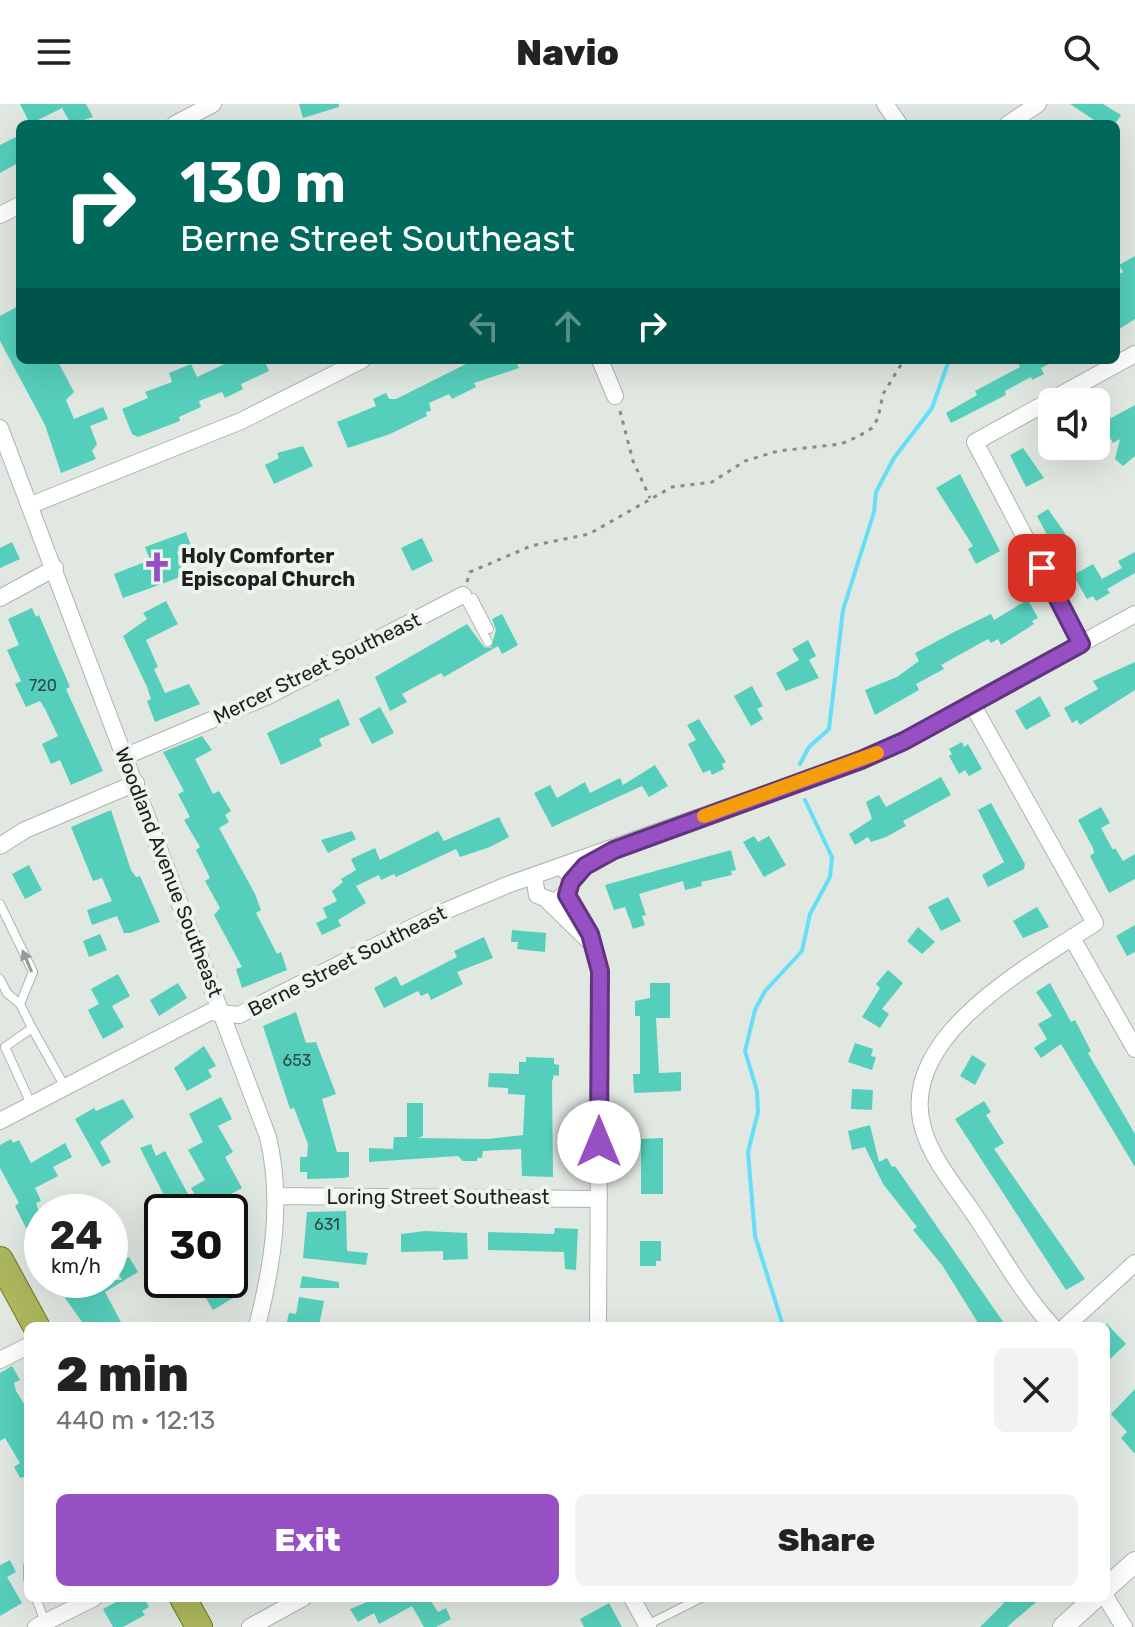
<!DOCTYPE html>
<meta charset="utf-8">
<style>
body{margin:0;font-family:Rubik,sans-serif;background:#f2f2f2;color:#222;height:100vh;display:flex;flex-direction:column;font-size:30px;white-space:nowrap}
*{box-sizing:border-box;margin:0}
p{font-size:26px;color:#767676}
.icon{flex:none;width:44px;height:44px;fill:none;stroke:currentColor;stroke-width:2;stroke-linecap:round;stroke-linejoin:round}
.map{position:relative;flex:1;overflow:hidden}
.sheet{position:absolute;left:24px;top:1218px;width:1086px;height:280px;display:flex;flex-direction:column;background:#fff;border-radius:12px;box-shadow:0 8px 32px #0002}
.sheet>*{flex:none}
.banner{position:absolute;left:16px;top:16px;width:1104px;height:244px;border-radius:12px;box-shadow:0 8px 32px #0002;background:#00695c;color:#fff;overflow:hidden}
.tools{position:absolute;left:1038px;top:284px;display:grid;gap:16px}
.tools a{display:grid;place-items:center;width:72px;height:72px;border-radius:12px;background:#fff;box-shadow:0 8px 32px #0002;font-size:40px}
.speed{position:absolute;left:24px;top:1090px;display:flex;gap:16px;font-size:40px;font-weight:700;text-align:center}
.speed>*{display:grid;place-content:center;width:104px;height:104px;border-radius:50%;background:#fff;box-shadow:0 8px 32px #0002;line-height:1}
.speed small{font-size:20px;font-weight:400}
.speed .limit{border:4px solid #111;border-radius:12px;background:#fff;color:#111}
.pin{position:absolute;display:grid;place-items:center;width:68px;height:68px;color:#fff;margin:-34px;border-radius:16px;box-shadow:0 4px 12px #0006}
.me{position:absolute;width:88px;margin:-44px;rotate:0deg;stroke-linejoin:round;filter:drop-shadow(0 0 6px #0008)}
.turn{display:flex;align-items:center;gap:28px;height:168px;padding:0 32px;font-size:36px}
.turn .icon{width:104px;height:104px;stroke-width:2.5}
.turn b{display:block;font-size:56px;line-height:68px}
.lanes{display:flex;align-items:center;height:76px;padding:0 32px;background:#0003;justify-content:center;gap:40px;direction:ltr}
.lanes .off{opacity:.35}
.round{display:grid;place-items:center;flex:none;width:84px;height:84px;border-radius:12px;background:#f2f2f2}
.head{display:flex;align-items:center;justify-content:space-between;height:136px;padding:0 32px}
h1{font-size:48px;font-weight:800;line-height:60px}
.action{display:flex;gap:16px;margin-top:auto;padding:16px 32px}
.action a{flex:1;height:92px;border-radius:12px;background:#9650c4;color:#fff;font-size:32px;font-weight:800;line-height:92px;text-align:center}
.action a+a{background:#f2f2f2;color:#222}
header{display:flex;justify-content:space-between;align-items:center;height:104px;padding:0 32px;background:#fff;font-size:36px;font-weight:800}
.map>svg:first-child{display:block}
</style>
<header><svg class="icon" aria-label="menu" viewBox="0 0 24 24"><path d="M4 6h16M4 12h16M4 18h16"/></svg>Navio<svg class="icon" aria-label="search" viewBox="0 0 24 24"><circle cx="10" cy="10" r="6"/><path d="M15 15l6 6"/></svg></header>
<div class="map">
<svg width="1135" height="1523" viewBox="0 0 1135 1523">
<rect width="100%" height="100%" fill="#e0e8e1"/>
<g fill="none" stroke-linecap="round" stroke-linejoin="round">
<path stroke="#64dff7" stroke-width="4" d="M800 660 809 643 829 625 843 506 874 408 876 388 894 354 932 304 949 256
M783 1222 755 1132 748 1048 758 1008 757 987 745 947 755 906 765 887 802 847 810 810 830 773 832 753 805 696"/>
</g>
<path fill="#55cfbb" d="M20 0H86L93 13 71 20 62 4 30 20Z
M299 0H339V3L303 14Z
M1070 0H1103L1121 11 1115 20H1100Z
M20 31V58L0 69V41Z
M1135 152V215L1116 227V172L1123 168 1119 161Z
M20 201V256H57L74 288 66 296 74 315 103 303 108 315 90 322 97 340 92 347 96 355 61 369 45 321 0 237V212Z
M233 256H264L269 267 241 280 243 285 225 294 222 288 199 297 201 303 179 313 180 317 138 333 132 330 122 305 148 294 145 288 172 278 169 269 191 260 197 273Z
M474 256H515L519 264 474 279 476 283 452 295 449 290 429 299 431 307 426 308 427 312 390 330 348 344 337 318 376 302 373 295 386 289 389 295H396Z
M1016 256H1056L1041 264 1044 270 1032 276 1031 273 1005 287 1006 291 951 319 946 309 977 291 975 287 1020 263Z
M1135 301V352L1123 362 1115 355 1120 335 1113 339 1102 319Z
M303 342 313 362 274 380 265 361 279 354 277 349Z
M1023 344 1044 374 1026 383 1010 351Z
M960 370 1000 447 976 460 968 445 973 442 936 384Z
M1048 405 1067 432 1052 440 1037 412Z
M186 428 191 442 177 448 186 471 123 494 114 470 150 456 145 443Z
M422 434 433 457 412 467 401 444Z
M12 438 20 455 0 464V444Z
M1135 448V469L1107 485 1110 489 1096 497 1093 492 1087 495 1073 471 1093 460 1102 475 1122 464 1118 457Z
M166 497 178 520 146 536 158 563 154 565 165 589 189 580 200 600 155 618 147 597 151 595 147 583 123 532 147 515 143 509Z
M1024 498H1029L1038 514 1032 517 1034 520 1001 541 998 535 991 539 988 535 941 561 944 565 916 580 919 586 875 611 865 586 897 573 919 557 915 549 954 528 991 510 994 516Z
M32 504 36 513 39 511 70 583 66 585 103 667 71 681 60 656 51 660 42 640 58 632 45 605 40 597 26 603 15 580 21 577 7 546 19 541 8 515Z
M502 510 518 541 502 550 498 542 444 573 441 569 402 590 407 598 390 607 375 573 467 520 484 543 491 544 496 526 492 515Z
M808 536 816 552 809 556 819 574 786 587 776 569 799 556 792 545Z
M1135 558V586L1080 621 1077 616 1072 619 1064 604 1098 585 1093 577Z
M752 582 763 602 757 605 763 615 751 622 734 592Z
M1040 592 1051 612 1026 626 1015 607Z
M339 595 350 621 319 635 322 642 281 661 267 629Z
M380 603 394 629 372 640 359 615Z
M699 615 726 658 722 660 724 665 712 671 710 666 703 669 688 640 696 636 687 621Z
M202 632 212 646 195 655 213 690 219 687 231 707 225 711 229 718 219 724 255 790 261 806 256 809 277 850 281 848 287 866 242 884 236 865 242 863 214 811 220 804 205 777 210 774 196 746 200 743 184 716 190 713 178 690 184 687 163 648Z
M962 638 964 643 968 640 982 665 969 672 965 666 959 670 949 652 952 650 949 645Z
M655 661 668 682 649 693 642 682 552 723 534 689 550 681 557 694 585 678 590 689 620 674 623 681Z
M941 673 951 691 903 717 906 722 886 733 871 738 868 733 855 741 849 730 872 715 866 698 879 691 886 703Z
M991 699 1025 760 1024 765 988 783 982 771 1004 758 978 706Z
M1101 703 1110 719 1101 724 1113 746 1115 744 1123 757 1135 750V775L1109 789 1090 752 1094 749 1093 744 1078 716Z
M111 706 131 766 136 773 140 772 160 818 130 829H124L117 812 92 821 87 806 112 797 102 774 93 777 71 723Z
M499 713 509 733 490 743 460 753 456 745 396 773 394 770 381 776 379 771 356 782 366 799 338 816 341 822 322 831 316 819 327 814 323 804 337 797 332 787 343 778 341 775 356 766 351 755 375 744 380 756 438 727 444 737Z
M352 727 356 735 328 749 321 736Z
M754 732 758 738 769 732 786 761 764 773 743 738Z
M731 746 736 766 731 767 732 771 701 778 702 782 685 786 683 777 639 790 646 811 642 812 645 821 633 825 625 803 614 806 605 781Z
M29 761 42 786 25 795 12 770Z
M948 793 961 817 941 827 928 803Z
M1037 803 1049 823 1023 834 1013 817Z
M1135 821V848L1127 852 1116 832Z
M918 823 935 838 922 850 907 837Z
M512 826 546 829 545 848 517 845 518 838H511Z
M100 830 107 846 89 853 83 837Z
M484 833 493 854 457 868 463 880 431 896 428 889 421 892 418 887 384 904 374 884 396 872 401 882 457 853 454 847Z
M888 866 903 879 882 905 889 910 880 924 862 913 880 884 876 880Z
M118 870 130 892 112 902 124 923 103 935 88 906 99 900 91 885Z
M178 879 187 894 159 912 150 896Z
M650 879H670V914H656L659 969 681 968V987L634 989 633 970H640V912H635V897L650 894Z
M1050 879 1071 918 1075 916 1091 947 1088 949 1135 1030V1063L1061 940 1041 954 1034 944 1047 935 1038 920 1052 912 1036 888Z
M296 908 306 939 316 938 336 990 322 995 337 1048H349V1073L343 1074 307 1075V1068H300V1053H307L308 1040 294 1004 290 1005 263 922Z
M855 939 873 945 871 952 876 953 872 966 848 958Z
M204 942 216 962 208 966 212 973 187 987 174 964Z
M972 951 986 960 975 981 960 972Z
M526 953 554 954V960L559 961V972L554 971 552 978 553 1073 522 1072 521 1045 483 1047 482 1054H477V1057H463L458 1052 369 1058V1044L393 1045 394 1033H407V999H423V1032L418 1034 488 1035 523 1031 525 991 508 990V984L488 983 489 969 519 970V958H526Z
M852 985 873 986 872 1006 851 1005Z
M221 993 232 1015 218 1022 233 1048 225 1053 242 1084 231 1090 244 1117 236 1122 244 1136 239 1139 244 1147 230 1155 248 1185 213 1206 200 1184 215 1176H230V1108H205L191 1084 205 1076 188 1046 203 1038 189 1010Z
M123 995 134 1013 100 1038 111 1058 102 1063 75 1015 94 1004 96 1007Z
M984 997 991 1008 986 1011 1004 1039 994 1045 1085 1175 1066 1186 955 1015Z
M870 1021 879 1058 887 1054 892 1063 895 1062 1006 1222H980L942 1161 913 1126 917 1123 883 1080 865 1043 852 1046 848 1027Z
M663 1034V1090H641V1035Z
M11 1035 13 1039 19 1036 31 1059 65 1039 72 1053 53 1063 58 1072 35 1084 41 1097 36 1099 42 1116 26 1124 15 1102 19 1099 0 1064V1041Z
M151 1040 156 1052 165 1047 189 1092 170 1103 140 1044Z
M346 1107 347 1147 368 1149 366 1161 303 1154 307 1108Z
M555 1124 578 1125 576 1166 565 1165 564 1148 488 1146V1128L554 1130Z
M425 1127 467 1129 468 1155 443 1156V1147L401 1148V1130Z
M640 1137H661V1157H656V1162H640Z
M129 1153 138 1168 105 1188 123 1222H85L65 1194 69 1192 61 1176H122L114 1162Z
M302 1172 339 1178V1184H300Z
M299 1193 324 1197 319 1222H286L289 1209 296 1210Z
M1106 1219 1126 1240 1106 1259Z
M12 1262 20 1276 14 1279 16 1287 28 1306V1372L20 1374 14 1363 20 1359 5 1334 0 1337V1269Z
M1135 1285V1350L1121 1334 1127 1328 1111 1310Z
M10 1456 16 1468 7 1473 22 1499 0 1512V1461Z
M124 1494H144L149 1503 142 1507 145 1511 123 1523H113L103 1505Z
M377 1494H429L438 1508 446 1504 451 1515 436 1523H424L412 1502 379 1520 374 1509 358 1518 350 1505Z
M998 1494H1041L1007 1523H980L1004 1499Z
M609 1499 622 1523H584L580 1515Z"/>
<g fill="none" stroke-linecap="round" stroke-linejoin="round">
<g stroke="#adb5ad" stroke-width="10">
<path id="service" d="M463 491 488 538
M467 498 473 494 489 525
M0 800 33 868 20 900 7 889 0 875
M20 900 32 924
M31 1000 5 943 32 924 65 983
M28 1462V1475
M36 1494 45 1518
M647 1521 701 1494"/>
</g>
<g stroke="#adb5ad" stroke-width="18">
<path id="minor" d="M885 0 899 20
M175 20 213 0
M1008 20 1038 0
M0 111 20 101
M600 256 615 292
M0 324 268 1033C283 1096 273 1160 257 1222
M31 401 241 317 362 256
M0 494 55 464
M1081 540 975 338 1135 250
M972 600 1095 819C1033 860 896 932 923 1024 931 1054 955 1082 972 1107 998 1145 1021 1188 1052 1222
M126 652 268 592 463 491
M0 742 25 726 136 679
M534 772 537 791 555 798 570 785V772L561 762
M567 791 590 830 600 867 598 1222
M549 798 590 838
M1072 834 1135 945
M0 1017 210 908 239 911 443 808 507 781 861 656 904 637 1135 510
M277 1092 599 1095
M1066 1222 1135 1159
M0 1256 28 1242
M632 1494 648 1523
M1106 1494 1124 1523
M36 1523 94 1494
M250 1523 303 1494"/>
</g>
<g stroke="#adb5ad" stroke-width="22">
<path id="tertiary" d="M1106 1484 1135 1458
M1063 1523 1095 1494"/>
</g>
<g stroke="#6d762c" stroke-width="28">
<path id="trunk" d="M0 1156 36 1222
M183 1494 199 1523"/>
</g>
<path stroke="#868c87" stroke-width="3" stroke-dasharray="4 6" stroke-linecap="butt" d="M620 307 633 357 650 394
M467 478 470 468 531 442 589 430 672 383 712 378 745 357 778 347 841 340 859 332 872 324 878 314 883 290 904 256"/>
<use href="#service" stroke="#fff" stroke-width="8"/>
<use href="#minor" stroke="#fff" stroke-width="16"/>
<use href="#tertiary" stroke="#fff" stroke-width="20"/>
<use href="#trunk" stroke="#acb75c" stroke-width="26"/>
</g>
<defs><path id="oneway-solid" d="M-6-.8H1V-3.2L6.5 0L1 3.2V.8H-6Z" transform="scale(2)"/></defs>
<use fill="#999b9a" href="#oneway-solid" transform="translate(27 857) rotate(-113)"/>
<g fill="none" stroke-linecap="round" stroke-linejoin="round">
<g stroke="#62347f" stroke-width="20">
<path id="route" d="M599 1038 600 867 590 830 567 791 571 778 585 762 614 746 861 656 904 637 1081 540 1042 464"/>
</g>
<use href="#route" stroke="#9650c4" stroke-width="14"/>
<path stroke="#f59e0b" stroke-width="14" d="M704 712 877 649"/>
</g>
<defs>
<g id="church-bare" transform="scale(2.4)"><path d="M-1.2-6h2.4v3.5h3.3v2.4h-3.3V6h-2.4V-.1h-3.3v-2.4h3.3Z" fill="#9650c4" stroke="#edf5ee" stroke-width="2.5" paint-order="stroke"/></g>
</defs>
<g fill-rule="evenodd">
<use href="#church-bare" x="157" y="463"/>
</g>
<g text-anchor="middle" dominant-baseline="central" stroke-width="8" stroke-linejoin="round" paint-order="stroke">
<g font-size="16" fill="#2b4c45">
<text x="43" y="581">720</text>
<text x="297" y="956">653</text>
<text x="327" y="1120">631</text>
</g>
<g font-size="20" font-weight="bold" fill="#1d201e" stroke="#edf5ee" text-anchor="start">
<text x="181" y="452">Holy Comforter<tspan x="181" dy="23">Episcopal Church</tspan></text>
</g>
<g font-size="20" fill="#1d201e" stroke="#edf5ee">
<text transform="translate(317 564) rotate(-26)">Mercer Street Southeast</text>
<text transform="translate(169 768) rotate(69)">Woodland Avenue Southeast</text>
<text transform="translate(347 857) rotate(-27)">Berne Street Southeast</text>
<text x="438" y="1093">Loring Street Southeast</text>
</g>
</g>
</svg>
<div class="tools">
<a><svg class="icon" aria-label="sound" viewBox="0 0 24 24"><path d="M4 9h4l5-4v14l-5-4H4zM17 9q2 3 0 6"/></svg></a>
</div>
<div class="speed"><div>24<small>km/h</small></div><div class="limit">30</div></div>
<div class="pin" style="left:1042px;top:464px;background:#d93025"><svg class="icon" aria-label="arrive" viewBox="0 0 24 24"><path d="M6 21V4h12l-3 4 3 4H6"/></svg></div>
<svg class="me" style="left:599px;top:1038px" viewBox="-20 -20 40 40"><circle r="19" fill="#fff"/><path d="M0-13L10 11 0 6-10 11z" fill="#9650c4"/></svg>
<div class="banner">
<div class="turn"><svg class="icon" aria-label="right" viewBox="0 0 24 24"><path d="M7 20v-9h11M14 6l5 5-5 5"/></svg><div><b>130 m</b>Berne Street Southeast</div></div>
<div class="lanes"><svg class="icon off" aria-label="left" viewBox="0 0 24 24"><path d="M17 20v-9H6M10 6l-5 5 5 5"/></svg><svg class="icon off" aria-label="ahead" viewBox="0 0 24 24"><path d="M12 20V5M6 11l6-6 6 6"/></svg><svg class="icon" aria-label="right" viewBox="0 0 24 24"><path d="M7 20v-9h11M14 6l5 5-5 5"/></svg></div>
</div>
<section class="sheet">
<div class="head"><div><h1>2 min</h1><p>440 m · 12:13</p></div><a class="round"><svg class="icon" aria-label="close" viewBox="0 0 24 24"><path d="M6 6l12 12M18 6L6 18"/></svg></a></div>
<div class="action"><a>Exit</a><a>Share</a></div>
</section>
</div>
